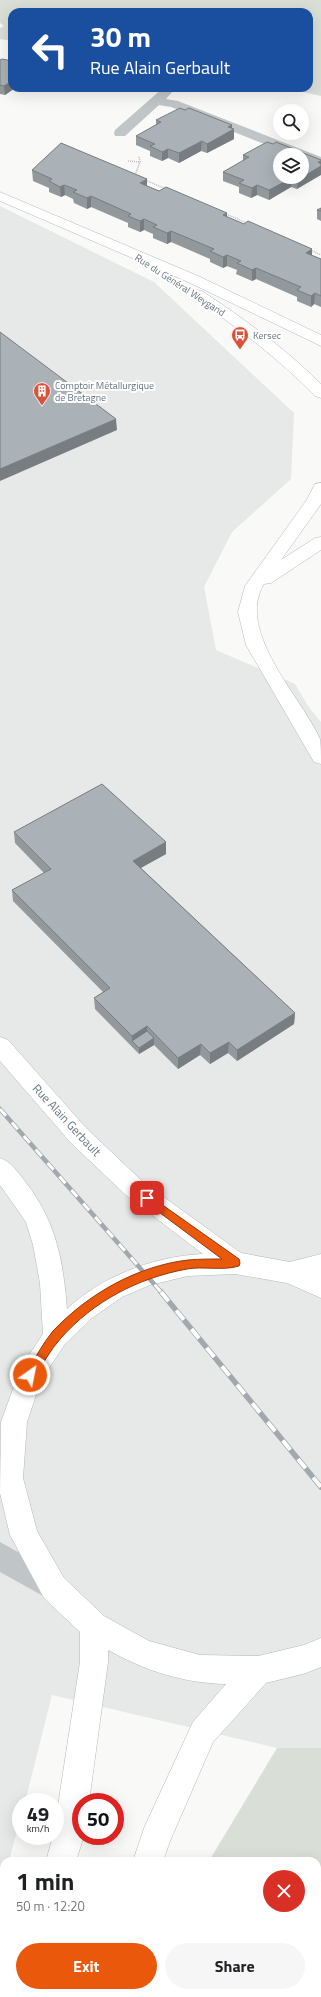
<!DOCTYPE html>
<meta charset="utf-8">
<style>
body{margin:0;font-family:"Titillium Web",sans-serif;background:#f6f6f6;color:#202124;height:100vh;display:flex;flex-direction:column;font-size:15px;white-space:nowrap}
*{box-sizing:border-box;margin:0}
p{font-size:13px;color:#757577}
.icon{flex:none;width:22px;height:22px;fill:none;stroke:currentColor;stroke-width:2;stroke-linecap:round;stroke-linejoin:round}
.map{position:relative;flex:1;overflow:hidden}
.side{position:absolute;left:0px;top:1857px;width:321px;height:140px;display:flex;flex-direction:column;background:#fff;border-radius:12px 12px 0 0;box-shadow:0 4px 16px #0002}
.side>*{flex:none}
.hud{position:absolute;left:8px;top:8px;width:305px;height:84px;border-radius:12px;box-shadow:0 4px 16px #0002;background:#1a4fa0;color:#fff;overflow:hidden}
.buttons{position:absolute;left:273px;top:104px;display:grid;gap:8px}
.buttons a{display:grid;place-items:center;width:36px;height:36px;border-radius:50%;background:#fff;box-shadow:0 4px 16px #0002;font-size:20px}
.speed{position:absolute;left:12px;top:1793px;display:flex;gap:8px;font-size:20px;font-weight:700;text-align:center}
.speed>*{display:grid;place-content:center;width:52px;height:52px;border-radius:50%;background:#fff;box-shadow:0 4px 16px #0002;line-height:1}
.speed small{font-size:10px;font-weight:400}
.speed .limit{border:6px solid #d22;background:#fff;color:#111}
.pin{position:absolute;display:grid;place-items:center;width:34px;height:34px;color:#fff;margin:-17px;border-radius:8px;box-shadow:0 2px 6px #0006}
.me{position:absolute;width:44px;margin:-22px;rotate:33deg;stroke-linejoin:round;filter:drop-shadow(0 0 3px #0008)}
.turn{display:flex;align-items:center;gap:14px;height:84px;padding:0 16px;font-size:18px}
.turn .icon{width:52px;height:52px;stroke-width:2.5}
.turn b{display:block;font-size:28px;line-height:34px}
.round{display:grid;place-items:center;flex:none;width:42px;height:42px;border-radius:21px;background:#f6f6f6}
.summary{display:flex;align-items:center;justify-content:space-between;height:68px;padding:0 16px}
h1{font-size:24px;font-weight:700;line-height:30px}
.primary-button{display:flex;gap:8px;margin-top:auto;padding:8px 16px}
.primary-button a{flex:1;height:46px;border-radius:24px;background:#ea580c;color:#fff;font-size:16px;font-weight:700;line-height:46px;text-align:center}
.primary-button a+a{background:#f6f6f6;color:#202124}
.map>svg:first-child{display:block}
</style>
<div class="map">
<svg width="321" height="1997" viewBox="0 0 321 1997">
<rect width="100%" height="100%" fill="#f9f9f7"/>
<path fill="#e7e8e8" d="M0 206 154 282 294 413 291 479 232 532 204 587 216 650 295 684 308 706 321 722V1748H277L52 1695 25 1802H21V1816L9 1861H4V1882L0 1898Z"/>
<path fill="#d9ded6" d="M0 0H321V96L286 88H309V12H12V41L0 39V28L4 26 0 23Z
M277 1748H321V1997H162L164 1993H317V1861H209Z"/>
<g fill="none" stroke-linecap="round" stroke-linejoin="round">
<g stroke="#b3b9bd" stroke-width="1">
<path id="secondary" d="M0 192 198 276 321 335V346L188 282 0 201Z
M197 290 202 291C244 319 285 348 321 384V398L315 396C278 358 236 326 192 297L190 294 192 291Z
M321 483V504L281 560 315 538 321 537V550L271 583 264 584C235 631 302 698 320 739 321 746 321 757 321 764L314 762 246 645 238 612 245 586 306 501 315 484Z
M0 1037 8 1040 87 1129 143 1182 241 1253 290 1262 321 1254V1298L287 1283 235 1274 188 1276 150 1285 122 1297 92 1318 65 1344 41 1380 27 1422 23 1478 37 1531 64 1578 104 1616 149 1641 200 1655 258 1656 304 1645 321 1638V1667L306 1673 266 1683 213 1742 170 1841 163 1861H133L144 1828 193 1722 226 1684C183 1683 146 1671 108 1650V1662L89 1802H81V1836H84L76 1861H46L53 1836H55V1825L80 1662V1632L44 1598 10 1535 0 1493 1 1422 21 1367 43 1334 40 1283 33 1245 26 1222 0 1185V1158C11 1162 17 1171 24 1180 56 1221 63 1259 67 1309 102 1276 155 1256 203 1254L127 1196 71 1143 0 1061Z
M4 1980V1993H27L26 1997H0V1981Z
M89 1993H122L121 1997H88Z"/>
</g>
<path stroke="#bbbec0" stroke-width="1.5" stroke-dasharray="1 1" stroke-linecap="butt" d="M128 161 140 162 139 156
M135 175 140 162
M145 180 166 189
M226 214 249 224
M310 250 321 255"/>
<path fill="#c0c5c8" fill-rule="evenodd" d="M0 1542 64 1578 68 1588 64 1598 54 1602 0 1572Z"/>
<path fill="#c0c5c8" fill-rule="evenodd" d="M163 88H171L173 91 166 99 178 101 321 157V166L302 159V155H292L171 107 159 105 125 136H115L114 133 115 130Z"/>
<use href="#secondary" fill="#fff" fill-rule="evenodd"/>
<g stroke="#a2a9ae" stroke-width="4.5">
<path id="rail-far1" d="M0 1109 162 1293"/>
</g>
<g stroke="#a2a9ae" stroke-width="5.5">
<path id="rail" d="M161 1292 321 1487"/>
</g>
<use href="#rail-far1" stroke="#fff" stroke-width="3" stroke-dasharray="9" stroke-linecap="butt"/>
<use href="#rail" stroke="#fff" stroke-width="4" stroke-dasharray="12" stroke-linecap="butt"/>
</g>
<path fill="#92999d" d="M0 60 12 88H15L5 95 0 94Z
M156 120 232 128 234 139 207 153 201 151 179 163 168 158 162 161 150 156V151L136 145V136L156 125Z
M273 144 321 160 297 189 291 187 269 200 257 195 251 198 239 193V187L223 181V172L243 161V155Z
M32 170 147 186 244 224 312 249V255L321 259V307L314 304 311 307 297 301V297L256 279 252 281 236 274 237 270 227 266 223 268 210 262V259L171 242 167 244 153 238V234L144 230 140 232 128 227V223L91 207 87 209 74 203 73 199 65 195 61 197 49 192V188L33 181Z
M321 208V221L317 219V210Z
M14 832 166 842V854L141 868 295 1013 294 1024 237 1061 228 1053 210 1064 200 1055 178 1069 154 1045 139 1054 95 1009 94 998 103 992 13 901 12 890 44 873 15 843Z"/>
<path fill="#777d80" d="M12 81V88H15L5 95 4 86Z
M232 125V130L234 129V139L207 153V144L228 127Z
M202 141 201 151 179 163V153Z
M168 149V158L162 161V152Z
M321 161V175L297 189 298 180 318 162Z
M292 178 291 187 269 200V190Z
M147 179V190L140 183Z
M64 185 65 195 61 197 60 187Z
M257 185V195L251 198 252 188Z
M91 196V207L87 209V198Z
M227 213V224L223 215Z
M144 219V230L140 232V221Z
M171 231V242L167 244V233Z
M312 249V260L306 253Z
M227 255V266L223 268V257Z
M256 268V279L252 281V270Z
M315 293 314 304 311 307V296Z
M116 419 117 430 0 481V469Z
M166 842V854L133 872V861Z
M295 1013 294 1024 237 1061V1050Z
M147 1026V1037L132 1041V1036Z
M154 1038V1045L139 1054V1048Z
M229 1042 228 1053 210 1064V1053Z
M201 1044 200 1055 178 1069V1058Z"/>
<path fill="#aab2b7" stroke="#777d80" fill-rule="evenodd" d="M2 59 12 61V81L4 86 0 85V60Z
M180 108 185 110 189 108 232 125 228 127 234 129 207 144 202 141 179 153 168 149 162 152 150 146 155 144 136 136 161 122 156 120Z
M267 142 273 144 276 142 321 160V161L318 162 321 164V166L298 180 292 178 269 190 257 185 252 188 239 183 244 180 223 172 249 157 243 155ZM280 155H302V177H280Z
M61 143 147 179 140 183 159 191 166 187 227 213 223 215 244 224 248 221 312 249 306 253 321 259V296L315 293 311 296 297 290 301 287 256 268 252 270 237 263 241 261 227 255 223 257 210 251 214 249 171 231 167 233 153 227 157 225 144 219 140 221 128 216 131 214 91 196 87 198 73 192 77 190 64 185 60 187 49 181 52 179 32 170Z
M321 208V211L317 210Z
M0 332 116 419 0 469Z
M102 784 166 842 133 861 295 1013 237 1050 229 1042 210 1053 201 1044 178 1058 147 1026 132 1036 94 998 110 988 12 890 51 869 14 832Z
M147 1031 154 1038 139 1048 132 1041Z"/>
<path fill="#ea580c" stroke="#983908" d="M147 1194 239 1259 240 1263 239 1266C223 1271 203 1266 187 1269 138 1278 94 1301 61 1338 50 1350 42 1366 33 1379L30 1380 26 1379 24 1375 26 1372C35 1359 43 1343 53 1331 88 1294 137 1266 188 1260 199 1259 211 1259 222 1259L144 1201 142 1198 144 1195Z"/>
<defs>
<g id="bus-pin" transform="scale(0.9)"><path d="M0 17L-7.5 6A9.5 9.5 0 1 1 7.5 6Z" fill="#d75339" stroke="#fff"/><path d="M-5-6H5V4H4V6H2V4H-2V6H-4V4H-5ZM-3.5-4V0h7V-4ZM-3.5 1.2v1.5H-2V1.2ZM2 1.2v1.5H3.5V1.2Z" fill="#fff"/></g>
<g id="building-pin" transform="scale(0.9)"><path d="M0 17L-7.5 6A9.5 9.5 0 1 1 7.5 6Z" fill="#d75339" stroke="#fff"/><path d="M-4-6H4V6H1V3H-1V6H-4ZM-2.5-4.3h1.7v1.8h-1.7ZM.8-4.3h1.7v1.8H.8ZM-2.5-1h1.7V.8h-1.7ZM.8-1h1.7V.8H.8Z" fill="#fff"/></g>
</defs>
<g fill-rule="evenodd">
<use href="#bus-pin" x="240" y="335"/>
<use href="#building-pin" x="42" y="391"/>
</g>
<g text-anchor="middle" dominant-baseline="central" stroke-width="4" stroke-linejoin="round" paint-order="stroke">
<g font-size="10" fill="#667680" stroke="#fff">
<text transform="translate(180 285) rotate(33)">Rue du Général Weygand</text>
</g>
<g font-size="10" fill="#667680" stroke="#fff" text-anchor="start">
<text x="253" y="335">Kersec</text>
<text x="55" y="385">Comptoir Métallurgique<tspan x="55" dy="12">de Bretagne</tspan></text>
</g>
<g font-size="12" fill="#667680" stroke="#fff">
<text transform="translate(67 1120) rotate(47)">Rue Alain Gerbault</text>
</g>
</g>
</svg>
<div class="buttons">
<a><svg class="icon" aria-label="search" viewBox="0 0 24 24"><circle cx="10" cy="10" r="6"/><path d="M15 15l6 6"/></svg></a>
<a><svg class="icon" aria-label="layers" viewBox="0 0 24 24"><path d="M12 4l9 5-9 5-9-5zM3 14l9 5 9-5"/></svg></a>
</div>
<div class="speed"><div>49<small>km/h</small></div><div class="limit">50</div></div>
<div class="pin" style="left:147px;top:1198px;background:#d93025"><svg class="icon" aria-label="arrive" viewBox="0 0 24 24"><path d="M6 21V4h12l-3 4 3 4H6"/></svg></div>
<svg class="me" style="left:30px;top:1375px" viewBox="-20 -20 40 40"><circle r="17" fill="#ea580c" stroke="#fff" stroke-width="3"/><path d="M0-11L8 9 0 5-8 9z" fill="#fff"/></svg>
<div class="hud">
<div class="turn"><svg class="icon" aria-label="left" viewBox="0 0 24 24"><path d="M17 20v-9H6M10 6l-5 5 5 5"/></svg><div><b>30 m</b>Rue Alain Gerbault</div></div>
</div>
<section class="side">
<div class="summary"><div><h1>1 min</h1><p>50 m · 12:20</p></div><a class="round" style="background:#d93025;color:#fff"><svg class="icon" aria-label="close" viewBox="0 0 24 24"><path d="M6 6l12 12M18 6L6 18"/></svg></a></div>
<div class="primary-button"><a>Exit</a><a>Share</a></div>
</section>
</div>
